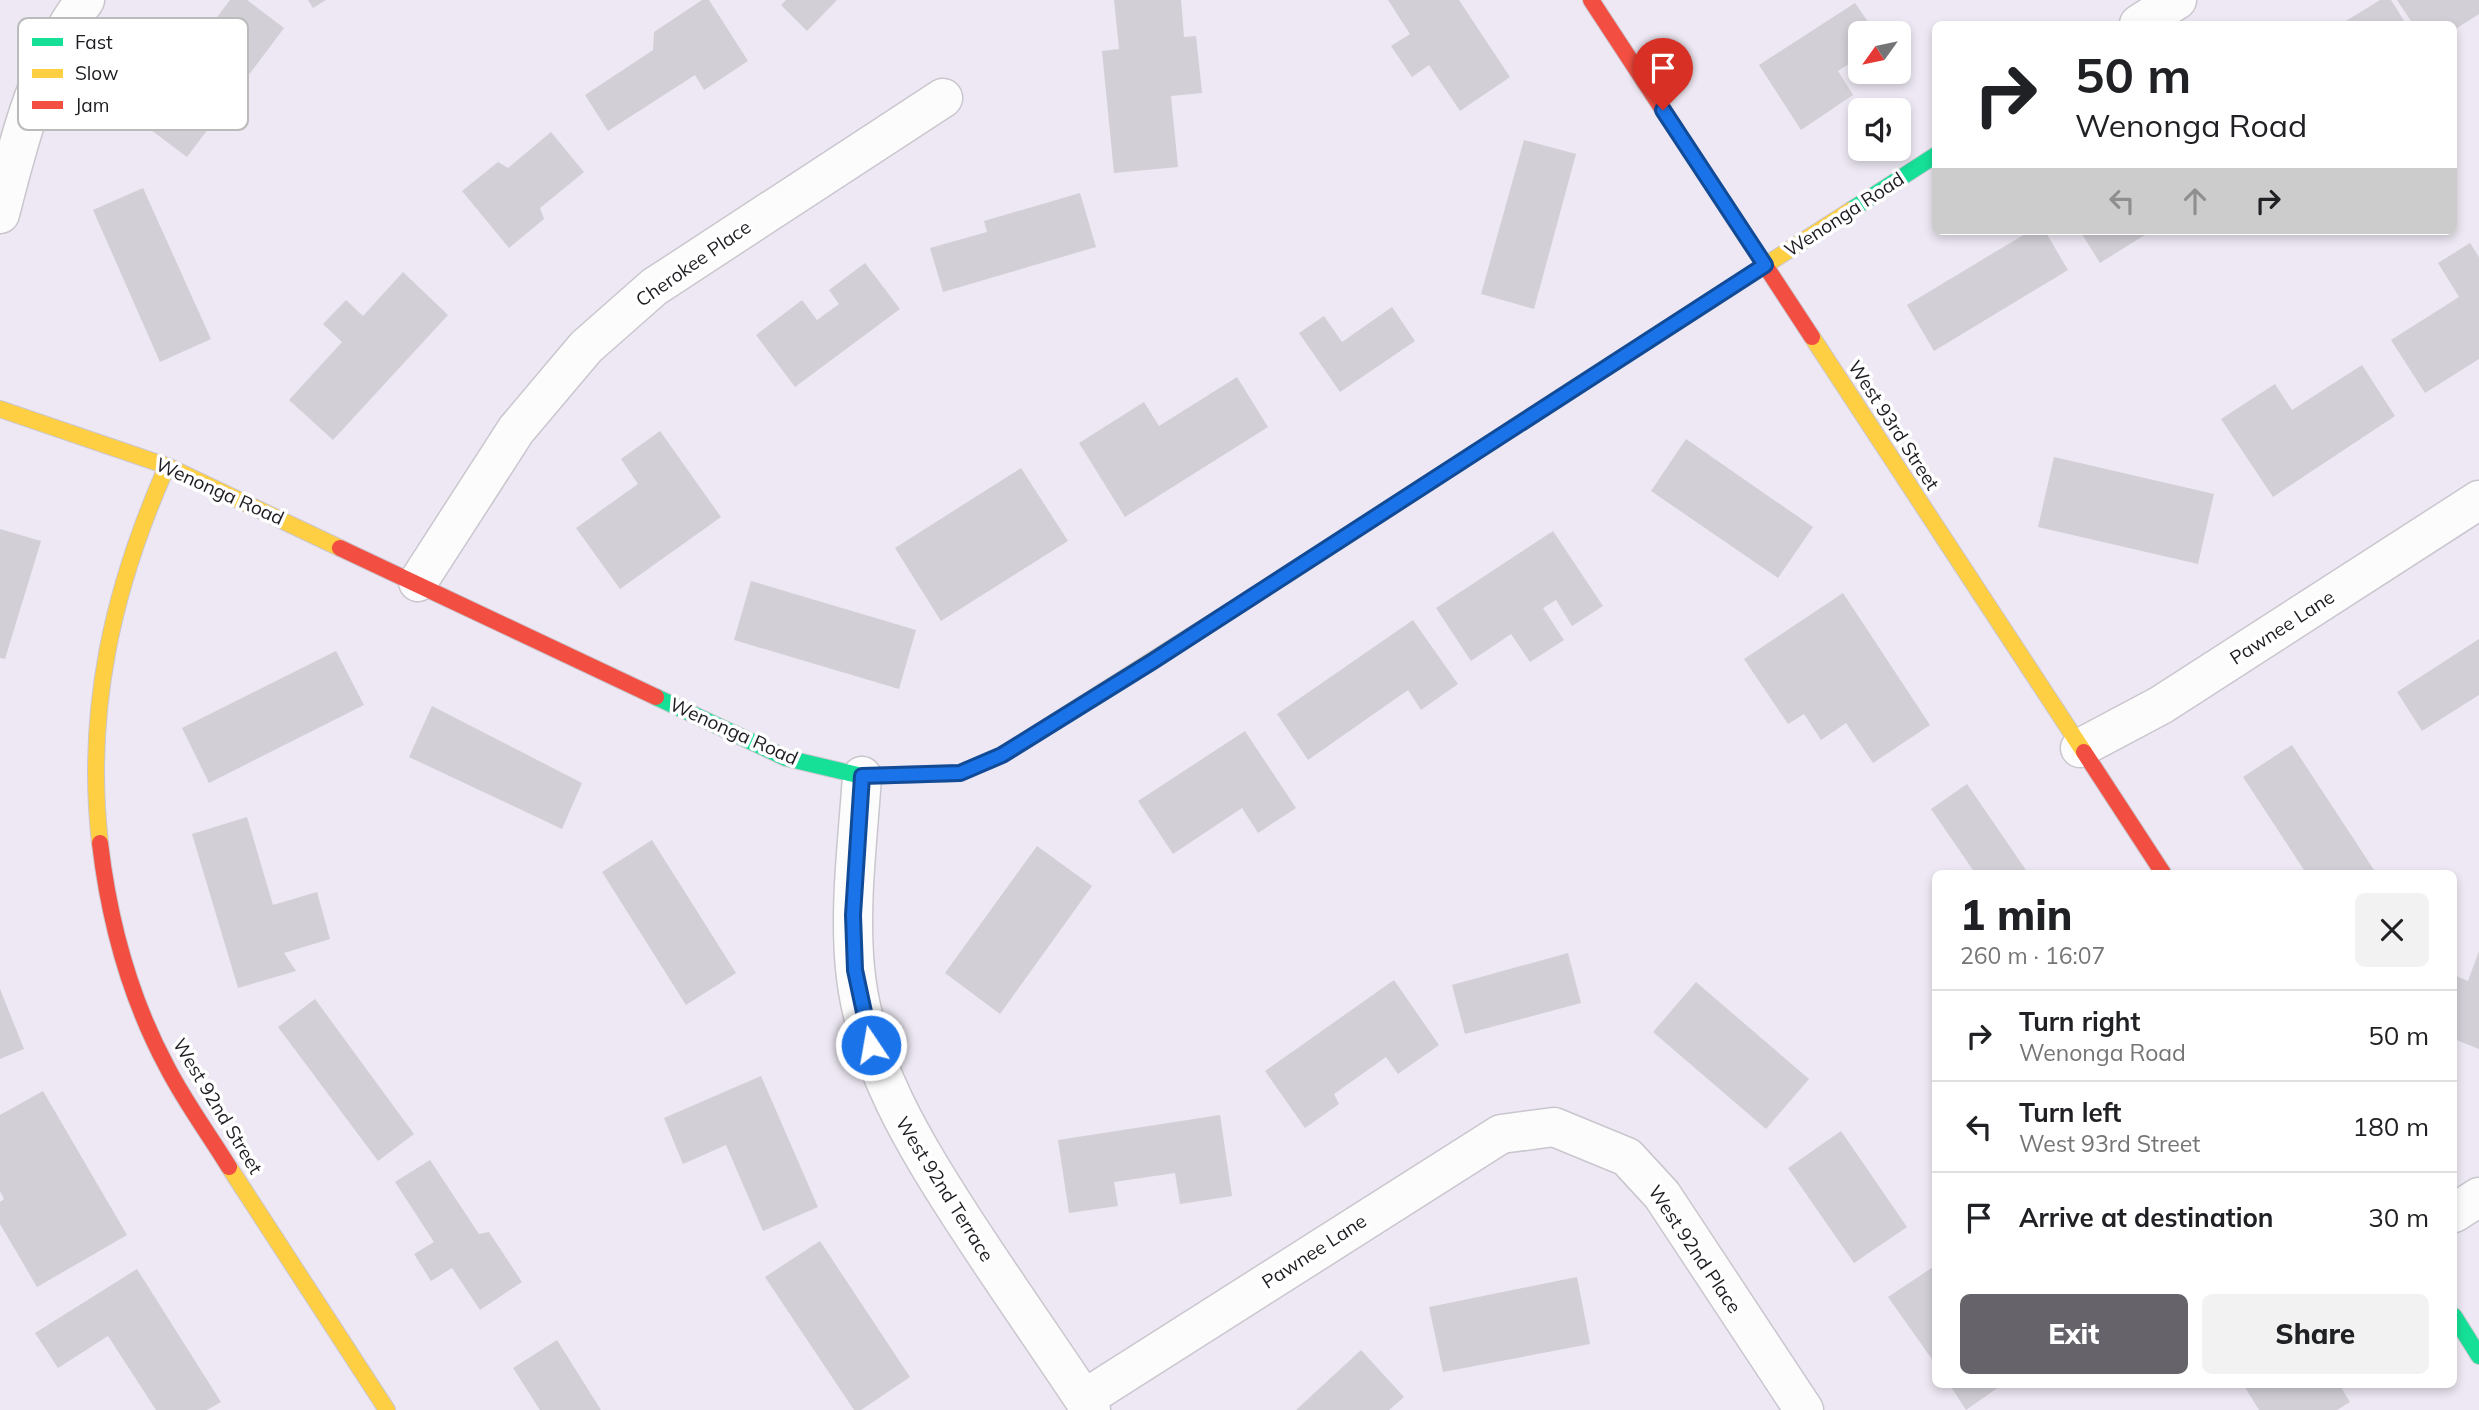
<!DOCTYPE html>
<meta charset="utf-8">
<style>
body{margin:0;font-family:Mulish,sans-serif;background:#f2f2f2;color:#202124;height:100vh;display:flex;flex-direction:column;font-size:26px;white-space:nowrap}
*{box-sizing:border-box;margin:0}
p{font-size:23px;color:#757577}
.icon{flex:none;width:38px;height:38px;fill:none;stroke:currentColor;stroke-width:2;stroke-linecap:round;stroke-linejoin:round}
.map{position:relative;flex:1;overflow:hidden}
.side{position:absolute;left:1932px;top:870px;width:525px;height:518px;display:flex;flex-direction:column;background:#fff;border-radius:10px;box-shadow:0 4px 10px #0003}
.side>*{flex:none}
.guide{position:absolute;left:1932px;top:21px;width:525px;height:214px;border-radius:10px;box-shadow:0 4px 10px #0003;background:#fff;color:#202124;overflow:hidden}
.needle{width:46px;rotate:237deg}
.controls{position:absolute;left:1848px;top:21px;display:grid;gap:14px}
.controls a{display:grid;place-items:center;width:63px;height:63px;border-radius:10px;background:#fff;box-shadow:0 4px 10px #0003;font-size:35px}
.pin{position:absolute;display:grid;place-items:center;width:60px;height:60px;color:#fff;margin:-72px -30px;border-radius:50% 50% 50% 0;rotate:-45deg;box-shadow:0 0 7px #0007}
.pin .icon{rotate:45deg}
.me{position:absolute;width:77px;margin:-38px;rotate:348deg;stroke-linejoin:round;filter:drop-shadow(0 0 5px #0008)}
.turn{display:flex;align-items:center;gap:24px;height:147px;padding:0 28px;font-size:32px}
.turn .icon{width:91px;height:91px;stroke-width:2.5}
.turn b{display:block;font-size:49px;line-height:60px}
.lanes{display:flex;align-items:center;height:66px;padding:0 28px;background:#0003;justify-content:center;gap:35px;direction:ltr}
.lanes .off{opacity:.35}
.round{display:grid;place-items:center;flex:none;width:74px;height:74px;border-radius:10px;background:#f2f2f2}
.head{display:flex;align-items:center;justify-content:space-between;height:119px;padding:0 28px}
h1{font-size:42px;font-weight:800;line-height:52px}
.button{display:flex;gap:14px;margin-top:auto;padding:14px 28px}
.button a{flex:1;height:80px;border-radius:10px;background:#66636a;color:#fff;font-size:28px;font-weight:800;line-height:80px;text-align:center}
.button a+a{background:#f2f2f2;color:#202124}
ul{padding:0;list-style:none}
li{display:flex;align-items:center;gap:21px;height:91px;padding:0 28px;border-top:2px solid #e0e0e0}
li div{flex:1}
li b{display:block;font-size:26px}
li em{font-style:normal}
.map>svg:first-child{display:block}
</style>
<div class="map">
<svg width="2479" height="1410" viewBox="0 0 2479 1410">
<rect width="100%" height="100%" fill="#ede8f3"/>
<path fill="#d2cfd7" d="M230 0H247L284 28 187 157 139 121Z
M308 0H326L313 8Z
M702 0H709L748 61 704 90 695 75 608 131 585 95 653 50 654 32Z
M786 0H837L807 31 781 5Z
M1114 0H1181L1184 37 1196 36 1202 93 1171 96 1178 167 1114 173 1102 51 1119 49Z
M1388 0H1459L1510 77 1460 111 1429 65 1412 77 1391 46 1410 34Z
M2380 0H2391L2406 24H2341Z
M2397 0H2479V14L2454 30V24H2413Z
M1855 3 1876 33H1860V57L1838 71 1853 95 1801 130 1759 65Z
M551 132 584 172 540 208 544 219 509 248 462 191 498 162 508 168Z
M1524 140 1576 154 1534 309 1481 294Z
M143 188 211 339 160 362 93 210Z
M1080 193 1096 247 943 292 930 248 987 232 984 221Z
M2030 231H2045L2068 270 1934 351 1907 305Z
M2080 231H2151L2100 263Z
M2470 243 2479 257V359L2425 393 2391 340 2459 297 2438 263Z
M865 263 900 309 795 387 756 335 802 300 817 320 839 304 829 290Z
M403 272 448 315 333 440 289 400 342 342 323 324 346 300 363 316Z
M1392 307 1415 341 1340 392 1299 333 1324 316 1342 342Z
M2362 365 2395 416 2273 497 2221 419 2275 384 2292 410Z
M1237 377 1268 427 1125 517 1079 443 1144 402 1159 426Z
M660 431 721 517 620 589 576 528 638 484 621 459Z
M1686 439 1813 527 1778 578 1651 491Z
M2054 457 2214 494 2198 564 2038 527Z
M1021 468 1068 541 941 621 895 548Z
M0 529 41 541 5 659 0 658Z
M1553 531 1603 606 1572 626 1556 600 1543 608 1564 640 1530 662 1511 634 1471 661 1436 608Z
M751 581 916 630 899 689 734 640Z
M1843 593 1930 725 1873 763 1846 723 1821 740 1804 714 1788 724 1744 659Z
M1413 620 1458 684 1421 710 1408 690 1308 760 1277 714Z
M2479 639V695L2422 731 2397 692Z
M336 651 364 705 209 783 182 728Z
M432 706 582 783 562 829 409 757Z
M1245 731 1296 808 1258 833 1242 808 1173 854 1138 801Z
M2292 745 2374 870 2368 873H2306L2243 777Z
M1967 784 2028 873H1975L1931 809Z
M247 817 273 905 317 892 330 939 284 953 296 971 238 988 192 834Z
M652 840 736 973 686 1005 602 872Z
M1037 846 1092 886 1000 1014 945 973Z
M2479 951V1049L2454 1039V975L2468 981Z
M1568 953 1581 1003 1465 1034 1452 985Z
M1394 980 1439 1045 1398 1074 1386 1057 1334 1094 1339 1104 1305 1128 1265 1071Z
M1696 982 1809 1079 1766 1129 1653 1032Z
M0 989 24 1049 0 1059Z
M315 999 414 1134 378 1161 278 1027Z
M761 1076 818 1207 763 1231 726 1145 683 1164 664 1118Z
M43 1091 127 1235 37 1287 0 1224V1202L4 1199 0 1191V1115Z
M1220 1115 1232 1196 1180 1204 1175 1173 1114 1182 1118 1206 1069 1213 1058 1140Z
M1841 1131 1907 1227 1854 1263 1788 1168Z
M430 1160 479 1234 489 1232 522 1282 480 1310 452 1268 431 1281 414 1254 434 1242 395 1182Z
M820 1241 910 1377 861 1410H854L765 1277Z
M1936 1265V1365L1888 1297Z
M137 1269 221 1402 207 1410H156L108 1336 58 1368 35 1333Z
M1577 1277 1590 1344 1443 1372 1429 1307Z
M557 1340 601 1410H540L513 1368Z
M1361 1350 1404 1397 1389 1410H1296Z
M1949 1384H2003L1966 1410Z
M2243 1384H2339L2350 1402 2337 1410H2259Z"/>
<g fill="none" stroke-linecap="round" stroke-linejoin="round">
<g stroke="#cac6ce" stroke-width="41">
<path id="street" d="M2139 24 2177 0
M0 214C19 140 38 62 85 0
M418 582 516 430 586 347 654 287 943 98
M2080 748 2161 705 2479 500
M862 776C858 839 849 904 855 968 864 1064 915 1145 966 1224 1007 1287 1050 1348 1091 1410
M2454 1213 2479 1197
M1084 1399 1501 1134 1554 1127 1627 1157 1662 1195 1804 1410"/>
</g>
<g stroke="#cac6ce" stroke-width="18">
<path id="fast" d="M1851 210 1936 155
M1271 585 1576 387
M656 697 786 758 862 776 960 773 1002 755 1048 726
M2454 1316 2479 1356"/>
</g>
<g stroke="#cac6ce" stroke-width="18">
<path id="slow" d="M1812 337 2084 752
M1576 387 1851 210
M0 409 167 466 340 548
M1048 726 1271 585
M100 843C85 709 113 588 167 466
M229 1167 387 1410"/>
</g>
<g stroke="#cac6ce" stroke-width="18">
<path id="jam" d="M1591 0 1812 337
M340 548 656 697
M2084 752 2163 873
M100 843C109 920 130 998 167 1067 185 1102 208 1133 229 1167"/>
</g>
<use href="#street" stroke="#fcfcfd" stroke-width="38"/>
<use href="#fast" stroke="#16e098" stroke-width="16"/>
<use href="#slow" stroke="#ffcf43" stroke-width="16"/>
<use href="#jam" stroke="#f24e42" stroke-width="16"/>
</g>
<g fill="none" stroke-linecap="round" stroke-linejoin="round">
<g stroke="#114b97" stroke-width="18">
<path id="route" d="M871 1045 855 970 853 915 862 776 960 773 1002 755 1153 661 1765 265 1663 110"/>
</g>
<use href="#route" stroke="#1a73e8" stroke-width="12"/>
</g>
<g text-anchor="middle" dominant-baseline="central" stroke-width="7" stroke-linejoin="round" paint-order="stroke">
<g font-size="19" fill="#1e1b21" stroke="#fff">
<text transform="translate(1844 214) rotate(-33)">Wenonga Road</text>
<text transform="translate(693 263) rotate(-35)">Cherokee Place</text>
<text transform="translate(1894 425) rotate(57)">West 93rd Street</text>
<text transform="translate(220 491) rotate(24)">Wenonga Road</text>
<text transform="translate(2282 627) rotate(-33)">Pawnee Lane</text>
<text transform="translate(734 731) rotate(24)">Wenonga Road</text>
<text transform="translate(218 1106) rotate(59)">West 92nd Street</text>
<text transform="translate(945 1189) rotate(58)">West 92nd Terrace</text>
<text transform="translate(1695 1249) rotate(56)">West 92nd Place</text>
<text transform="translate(1314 1251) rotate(-33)">Pawnee Lane</text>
</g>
</g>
<rect x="18" y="18" width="230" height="112" rx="10" fill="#fff" stroke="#bcbbbc" stroke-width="2"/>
<rect x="32" y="38" width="31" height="8" fill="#16e098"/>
<rect x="32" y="69" width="31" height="9" fill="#ffcf43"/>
<rect x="32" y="101" width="31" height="8" fill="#f24e42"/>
<g font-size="19" fill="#1e1b21">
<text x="75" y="49">Fast</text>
<text x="75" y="80">Slow</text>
<text x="75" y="112">Jam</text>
</g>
</svg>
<div class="controls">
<a><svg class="needle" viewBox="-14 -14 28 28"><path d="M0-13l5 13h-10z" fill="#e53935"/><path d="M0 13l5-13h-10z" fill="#757577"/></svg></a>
<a><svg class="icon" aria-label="sound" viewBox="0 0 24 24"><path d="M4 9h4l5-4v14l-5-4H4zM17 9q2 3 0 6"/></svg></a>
</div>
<div class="pin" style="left:1663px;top:110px;background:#d93025"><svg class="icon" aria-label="arrive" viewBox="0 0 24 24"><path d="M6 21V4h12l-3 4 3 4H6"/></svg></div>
<svg class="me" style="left:871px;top:1045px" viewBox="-20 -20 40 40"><circle r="17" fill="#1a73e8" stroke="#fff" stroke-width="3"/><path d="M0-11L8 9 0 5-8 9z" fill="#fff"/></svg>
<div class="guide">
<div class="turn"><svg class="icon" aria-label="right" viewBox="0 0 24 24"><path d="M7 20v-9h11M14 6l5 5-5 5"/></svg><div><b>50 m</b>Wenonga Road</div></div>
<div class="lanes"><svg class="icon off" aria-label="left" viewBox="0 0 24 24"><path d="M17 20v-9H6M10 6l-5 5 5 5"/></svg><svg class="icon off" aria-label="ahead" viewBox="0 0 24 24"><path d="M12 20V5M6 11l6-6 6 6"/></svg><svg class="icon" aria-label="right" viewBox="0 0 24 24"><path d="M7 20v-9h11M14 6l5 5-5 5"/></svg></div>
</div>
<section class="side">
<div class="head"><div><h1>1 min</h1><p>260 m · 16:07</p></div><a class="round"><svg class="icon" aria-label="close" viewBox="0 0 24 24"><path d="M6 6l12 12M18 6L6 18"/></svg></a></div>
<ul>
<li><svg class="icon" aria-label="right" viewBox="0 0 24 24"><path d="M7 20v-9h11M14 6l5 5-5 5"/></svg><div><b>Turn right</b><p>Wenonga Road</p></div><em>50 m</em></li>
<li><svg class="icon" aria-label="left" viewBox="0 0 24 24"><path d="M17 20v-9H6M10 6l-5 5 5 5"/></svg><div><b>Turn left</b><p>West 93rd Street</p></div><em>180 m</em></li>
<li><svg class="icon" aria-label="arrive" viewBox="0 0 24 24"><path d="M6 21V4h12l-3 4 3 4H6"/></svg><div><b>Arrive at destination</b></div><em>30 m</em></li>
</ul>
<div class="button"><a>Exit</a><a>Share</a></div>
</section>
</div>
